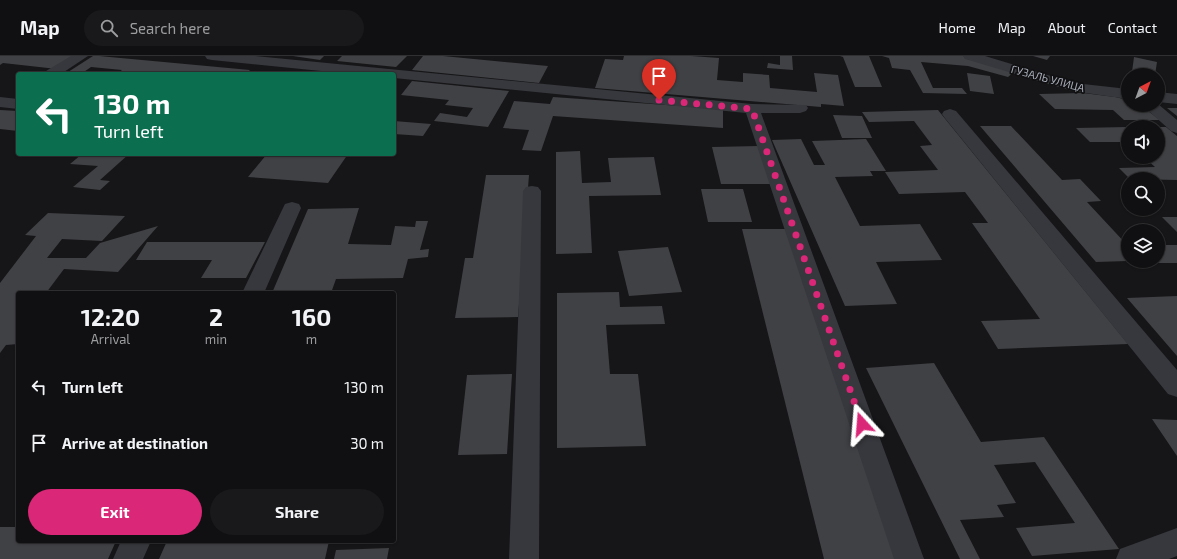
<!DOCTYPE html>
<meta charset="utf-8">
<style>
body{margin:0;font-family:"Exo 2",sans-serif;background:#19191b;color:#f1f3f6;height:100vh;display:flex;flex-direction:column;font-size:15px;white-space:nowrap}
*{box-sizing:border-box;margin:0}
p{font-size:13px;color:#9c9d9f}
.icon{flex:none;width:22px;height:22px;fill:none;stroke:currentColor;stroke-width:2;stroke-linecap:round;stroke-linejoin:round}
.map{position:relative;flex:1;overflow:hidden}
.side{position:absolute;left:16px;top:235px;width:380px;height:252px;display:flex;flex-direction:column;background:#101012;border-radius:4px;box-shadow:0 1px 3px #0004,0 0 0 1px #303032}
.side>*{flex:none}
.top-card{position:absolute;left:16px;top:16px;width:380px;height:84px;border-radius:4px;box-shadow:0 1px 3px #0004,0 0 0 1px #303032;background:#0b6e4f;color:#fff;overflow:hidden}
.needle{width:26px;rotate:41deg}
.tools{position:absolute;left:1121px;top:12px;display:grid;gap:8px}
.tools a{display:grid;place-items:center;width:44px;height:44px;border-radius:50%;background:#101012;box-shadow:0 1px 3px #0004,0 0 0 1px #303032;font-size:20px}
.pin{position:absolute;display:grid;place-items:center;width:34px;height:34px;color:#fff;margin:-41px -17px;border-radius:50% 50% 50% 0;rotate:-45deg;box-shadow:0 0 4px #0007}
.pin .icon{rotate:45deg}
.me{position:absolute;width:44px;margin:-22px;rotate:341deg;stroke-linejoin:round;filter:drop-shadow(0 0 3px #0008)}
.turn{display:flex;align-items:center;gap:14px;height:84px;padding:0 12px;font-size:18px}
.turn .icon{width:52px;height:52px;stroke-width:2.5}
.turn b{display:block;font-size:28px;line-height:34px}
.eta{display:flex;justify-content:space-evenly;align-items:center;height:68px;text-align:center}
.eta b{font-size:24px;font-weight:700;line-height:28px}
.button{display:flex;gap:8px;margin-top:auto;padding:8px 12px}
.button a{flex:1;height:46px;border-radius:24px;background:#db2777;color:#fff;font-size:16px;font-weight:700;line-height:46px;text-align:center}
.button a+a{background:#19191b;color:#f1f3f6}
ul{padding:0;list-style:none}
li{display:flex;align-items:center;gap:12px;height:56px;padding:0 12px}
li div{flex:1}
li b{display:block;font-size:15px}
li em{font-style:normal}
header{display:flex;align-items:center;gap:24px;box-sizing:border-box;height:56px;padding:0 20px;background:#101012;border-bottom:1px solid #303032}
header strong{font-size:19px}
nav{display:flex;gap:22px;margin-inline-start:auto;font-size:14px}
.search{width:280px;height:36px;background:#19191b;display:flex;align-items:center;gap:10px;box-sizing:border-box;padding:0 14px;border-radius:22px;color:#9c9d9f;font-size:15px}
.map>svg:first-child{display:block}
</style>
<header>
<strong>Map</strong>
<div class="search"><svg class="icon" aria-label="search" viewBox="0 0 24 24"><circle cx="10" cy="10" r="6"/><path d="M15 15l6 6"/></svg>Search here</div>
<nav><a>Home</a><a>Map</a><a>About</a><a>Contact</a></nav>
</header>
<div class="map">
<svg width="1177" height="503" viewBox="0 0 1177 503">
<rect width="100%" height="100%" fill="#161618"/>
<path fill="#404145" d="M0 0H78L57 13 3 7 0 9Z
M93 0H99L250 14 246 18H117L122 14 91 11 81 18H65Z
M293 0H324L320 4Z
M342 0H407L396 11 337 5Z
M423 0H443L548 10 539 27 412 14Z
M624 0H691L719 2 717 24 743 26V17L769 19 770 32 817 36 814 17 838 19 844 50 821 48V51L595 32 605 3 623 4Z
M780 0H792L793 14 767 12 768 7 780 9Z
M840 0H869L882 31H855L843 1Z
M882 0H963L1015 15 1008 21 968 10 921 6 933 32H962L967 38 923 37 910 14 892 12 889 2Z
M1033 0H1050L1047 4Z
M1134 1 1157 6 1155 19 1132 16Z
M258 15 287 17V18H255Z
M967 17 990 20 994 38 970 35Z
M412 25 509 35 488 71 434 65 440 57 467 61 473 52 445 49 449 44 401 39Z
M1083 37 1115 41 1128 44V49H1140L1160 64H1124L1113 54 1055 53 1039 38Z
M553 41 723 53V72L553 60 541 95 522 94 529 74 503 72 514 45 550 48Z
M1167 52H1177V60Z
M0 54 18 55V75L0 73Z
M938 54 1128 288 998 293 981 265 1040 263 972 167H988L965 136 899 138 885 116 938 114 920 90 932 89 914 65 869 66 862 56Z
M833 59 862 60 872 82H842Z
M394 65 431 68 423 80 394 78Z
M980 70H1011L1062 124 1080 123 1101 145 1087 146 1128 190V205L1096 206Z
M1128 71V86H1090L1076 72Z
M1158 71H1166L1177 80V124L1130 123 1119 112 1155 111 1144 101H1158Z
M801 83 814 109H825L812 85 866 83 886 115H870L873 120 835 121 860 170 920 168 942 204 876 206 897 248 845 250 772 84Z
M759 90 771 128H721L712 91Z
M580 95 582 127 611 126 608 102 654 101 661 139 589 140 592 197 556 198V96Z
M82 98H129L100 124 110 125 100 134 73 131 98 110 70 108Z
M267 98H348L328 127 248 121Z
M486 119H529L518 261 455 262 465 202H473Z
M701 133H743L752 166H708Z
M359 152 348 188 391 189 395 170 415 171 416 165H428L420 194 429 193 428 201 408 203 403 222 336 223 331 237H272L308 153Z
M48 157 125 160 102 185 62 183 47 202H86L100 187 158 170 118 216 64 213 46 237H18V288L6 289 0 297V227L36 180 25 179Z
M1162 161H1177V176Z
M742 173H790L898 503H824Z
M147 186H265L246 222H201L212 204H136Z
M1158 189H1177V207H1151L1150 205H1158Z
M668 191 682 236 629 240 618 195Z
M234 234 232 237H194L195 235Z
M619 236 620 251 662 250 665 268 606 269 610 318H638L646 390 557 392V237Z
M1177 240V300L1127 242Z
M934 307 981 386 1044 381 1119 493 1032 500 1016 472 1075 467 1035 406 994 409 1016 447 997 449 1004 461 960 464 980 503H960L866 312Z
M512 318 507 398 458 399 467 319Z
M1152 363 1177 364V400Z
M0 471H18V485H116L108 503H0Z
M167 485H329L325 503H159Z
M389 492 387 503H334L336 494Z"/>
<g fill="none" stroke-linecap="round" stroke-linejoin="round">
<path fill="#37383d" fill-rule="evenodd" d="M71 0H88L61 18H44L46 15Z
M205 0H255L752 48 806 49 808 52 806 55 800 57H761L924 503H894L746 57 394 22V18H351L212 4 207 3Z
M963 0H985L1074 27 1128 33V43L1072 35 965 3Z
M1158 36 1177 38V48L1158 46Z
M0 41 18 43V53L0 51Z
M1158 48 1177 64V77L1171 75 1142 49Z
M950 53 956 55 1177 314V341L1168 338 944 61 942 58 944 55Z
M532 130 538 131 541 135 539 503H509L523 135 526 131Z
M292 146 299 148 301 152 264 237H242L283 152 285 148Z
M1177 472V500L1169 503H1116L1120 493Z
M121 485H151L143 503H113Z"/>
</g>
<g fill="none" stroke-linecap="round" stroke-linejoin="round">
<path stroke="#db2777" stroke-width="7" stroke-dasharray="0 12.6" d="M659 44 752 53 862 368"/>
</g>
<g text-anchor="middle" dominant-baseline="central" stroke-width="3.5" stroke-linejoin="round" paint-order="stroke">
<g font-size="11" fill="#a8adb8" stroke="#111113">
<text transform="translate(1048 22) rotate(15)">ГУЗАЛЬ УЛИЦА</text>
</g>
</g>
</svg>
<div class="tools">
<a><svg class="needle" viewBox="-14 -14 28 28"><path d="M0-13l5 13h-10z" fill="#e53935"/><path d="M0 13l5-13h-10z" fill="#9c9d9f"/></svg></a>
<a><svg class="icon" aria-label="sound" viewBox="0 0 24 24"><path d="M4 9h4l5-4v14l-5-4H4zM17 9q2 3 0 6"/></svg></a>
<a><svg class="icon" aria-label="search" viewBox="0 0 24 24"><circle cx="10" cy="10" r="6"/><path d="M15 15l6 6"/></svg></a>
<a><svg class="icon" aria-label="layers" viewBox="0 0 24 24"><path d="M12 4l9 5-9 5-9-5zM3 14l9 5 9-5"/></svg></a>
</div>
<div class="pin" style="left:659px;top:44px;background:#d93025"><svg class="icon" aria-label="arrive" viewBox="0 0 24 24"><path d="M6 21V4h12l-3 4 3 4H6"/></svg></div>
<svg class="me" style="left:862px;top:368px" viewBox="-20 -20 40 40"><path d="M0-17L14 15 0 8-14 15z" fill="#db2777" stroke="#fff" stroke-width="4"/></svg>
<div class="top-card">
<div class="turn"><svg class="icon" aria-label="left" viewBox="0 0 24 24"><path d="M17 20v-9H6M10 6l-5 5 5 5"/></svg><div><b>130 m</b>Turn left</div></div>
</div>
<section class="side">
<div class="eta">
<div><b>12:20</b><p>Arrival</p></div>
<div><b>2</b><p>min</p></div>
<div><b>160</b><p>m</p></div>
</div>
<ul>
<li><svg class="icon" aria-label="left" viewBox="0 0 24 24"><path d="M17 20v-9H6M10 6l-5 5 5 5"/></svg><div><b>Turn left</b></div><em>130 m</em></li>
<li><svg class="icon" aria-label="arrive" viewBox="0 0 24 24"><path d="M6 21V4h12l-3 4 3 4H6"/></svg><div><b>Arrive at destination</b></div><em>30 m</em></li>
</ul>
<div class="button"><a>Exit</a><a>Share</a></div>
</section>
</div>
